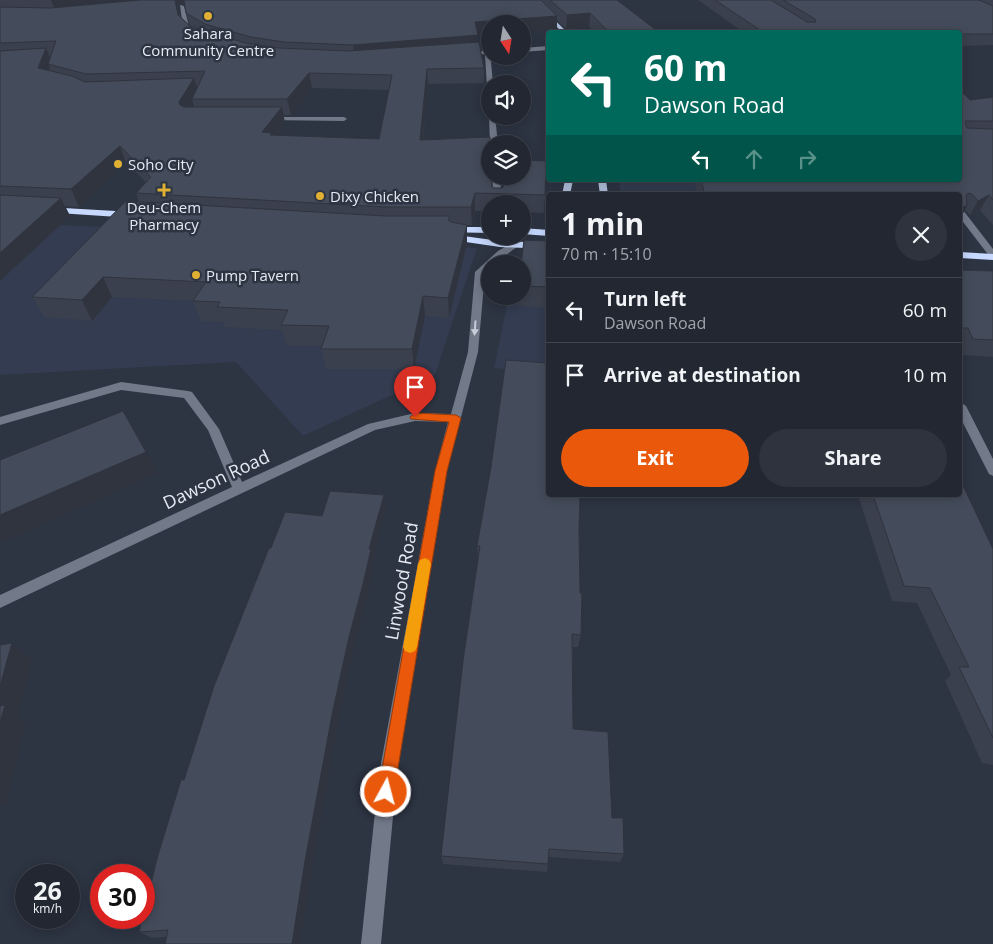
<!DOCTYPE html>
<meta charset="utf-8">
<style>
body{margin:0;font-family:"Open Sans",sans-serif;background:#2e333e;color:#f1f3f6;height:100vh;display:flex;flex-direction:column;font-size:19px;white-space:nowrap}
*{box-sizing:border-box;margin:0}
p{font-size:16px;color:#a2a5ac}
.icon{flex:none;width:28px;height:28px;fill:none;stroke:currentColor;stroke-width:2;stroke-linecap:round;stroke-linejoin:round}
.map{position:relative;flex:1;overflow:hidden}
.panel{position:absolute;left:546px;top:192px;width:416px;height:305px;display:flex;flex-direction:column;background:#222732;border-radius:5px;box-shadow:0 2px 12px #0003,0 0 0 1px #3f444d}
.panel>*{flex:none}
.guide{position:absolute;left:546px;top:30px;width:416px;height:152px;border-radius:5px;box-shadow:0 2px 12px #0003,0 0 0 1px #3f444d;background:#00695c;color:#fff;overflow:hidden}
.needle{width:32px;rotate:168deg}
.tools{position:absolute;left:481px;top:15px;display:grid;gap:10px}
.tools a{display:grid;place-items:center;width:50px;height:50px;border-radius:50%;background:#222732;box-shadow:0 2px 12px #0003,0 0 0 1px #3f444d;font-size:25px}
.speed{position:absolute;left:15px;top:864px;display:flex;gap:10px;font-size:25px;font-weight:700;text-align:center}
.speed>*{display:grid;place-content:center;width:65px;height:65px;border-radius:50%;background:#222732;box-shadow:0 2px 12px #0003,0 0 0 1px #3f444d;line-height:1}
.speed small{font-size:12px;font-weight:400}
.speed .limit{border:8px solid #d22;background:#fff;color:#111}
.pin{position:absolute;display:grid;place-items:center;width:42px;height:42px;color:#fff;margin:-51px -21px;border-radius:50% 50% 50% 0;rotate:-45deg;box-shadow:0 0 5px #0007}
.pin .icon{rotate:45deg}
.me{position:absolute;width:55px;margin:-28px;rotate:7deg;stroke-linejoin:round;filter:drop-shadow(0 0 4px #0008)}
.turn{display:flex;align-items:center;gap:18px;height:105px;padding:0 15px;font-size:22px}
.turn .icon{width:65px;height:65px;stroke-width:2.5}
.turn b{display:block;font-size:35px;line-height:42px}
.lanes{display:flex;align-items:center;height:48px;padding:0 15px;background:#0003;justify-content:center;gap:25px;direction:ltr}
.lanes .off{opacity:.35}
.round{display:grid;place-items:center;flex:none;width:52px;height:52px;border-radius:26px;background:#2e333e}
.headline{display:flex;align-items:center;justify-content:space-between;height:85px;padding:0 15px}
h1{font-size:30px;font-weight:700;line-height:38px}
.primary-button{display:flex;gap:10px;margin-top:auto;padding:10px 15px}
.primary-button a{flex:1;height:58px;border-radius:30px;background:#ea580c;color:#fff;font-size:20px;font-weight:700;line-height:58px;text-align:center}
.primary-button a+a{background:#2e333e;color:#f1f3f6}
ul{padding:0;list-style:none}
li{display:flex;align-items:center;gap:15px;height:65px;padding:0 15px;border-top:1px solid #3f444d}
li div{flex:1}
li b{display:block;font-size:19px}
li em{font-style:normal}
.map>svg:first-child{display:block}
</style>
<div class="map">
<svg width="993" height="944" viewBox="0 0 993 944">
<rect width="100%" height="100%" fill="#2d3442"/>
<path fill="#333c50" d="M619 180H915L926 195H621Z
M0 222 254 234 477 248 435 375 303 436 236 362 0 375Z
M549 255V372L494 368 509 296H522V264H519L523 260Z"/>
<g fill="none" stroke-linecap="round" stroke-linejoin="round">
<path fill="#727989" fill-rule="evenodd" d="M180 5 184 6 189 27 196 36H192L183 28Z
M549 46V50L522 52V48Z
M490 50 493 84H490V90L487 88 485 54 465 56 462 54Z
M490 114V116H495L498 144H490L489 116Z
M268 117H344L347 119 344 121 266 120 265 119Z
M492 176H500L502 204H494Z
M960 210H963L993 249V258L990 257 960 218Z
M515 241 519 244 518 246 494 264H490V268L485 273 478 352 447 471 397 774 381 944H361L379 774 435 471 448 422 415 421 375 430 0 608V595L232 487 208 430 184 398 121 390 0 425V417L121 382 188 391 192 392 219 429 242 482 368 424 415 413 451 414 468 352 475 272 498 251Z
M960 402 966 406 993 459V476L989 474 960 417Z"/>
<path fill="#afbedd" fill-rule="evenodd" d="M529 0H534L567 32H562Z
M565 180H573L570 195H562Z
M598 180H606L608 195H600Z"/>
<path fill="#c7d9ff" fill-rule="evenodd" d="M46 207 133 212 138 215 133 218 43 212V208Z
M446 227H490V233L442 232 441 230 442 228Z
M522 228 549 230V236L522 234Z
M456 235 500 241 549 243V249L500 247 452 240 451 238 452 236Z
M960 252 993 254V260L960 258Z"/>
</g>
<path fill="#3a404d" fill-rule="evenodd" d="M0 0H617L657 32H594L589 27 566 29 557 20V29L522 32V24H490V35L478 36V42L484 68V83L428 84 423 140 490 176 492 187 494 188H503L502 176H522L545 195 544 213 522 212V204H490V211H475L472 225H467V244L449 318 425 316 414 369H326L321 349 322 346H287L282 330 224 327 223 322 201 321 193 301 112 297 92 321 44 317 32 297 139 202 136 193 146 182 126 163 79 207 65 206 70 216 0 281ZM185 4 186 13 190 26 180 16 177 5ZM312 88 389 90 379 139 276 135 285 123 283 115H291ZM193 103 194 107H191Z
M698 0H993V45L960 46V32H743Z
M960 90 970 100 993 97V225L980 210 970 215 965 210 960 219V195H698L694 180H960Z
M549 241V308L517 306V296H522V264Z
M960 270 993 271V357L963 355 960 348Z
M384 495 386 509 373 559 374 563 367 597 352 654 337 727 312 869 167 937 152 938 139 932 184 780 271 548 322 516Z
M858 495H960L993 549V765L982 763 945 681 951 675 917 603 892 601Z
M579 532 581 635 578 647H573V729L612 818 624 854 620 862 549 857 548 864 547 872 443 864 441 856 478 560 477 546Z"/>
<path fill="#30343f" d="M51 0H241L177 5 182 29 56 13Z
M590 13 589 27 566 29 567 15Z
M557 16V29L522 32V24H490V35L478 36V49L355 59 353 45 475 22Z
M46 48 52 62 48 64 50 68 44 83 38 68Z
M427 69 428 84 421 157 420 140Z
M309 73 312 88 291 115 287 99Z
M194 78 199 93 192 99 193 103 184 118 179 102Z
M282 107 285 123 273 139 262 132Z
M120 146 126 163 79 207 71 189Z
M475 193V211L472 225 471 207Z
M989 195 980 210 970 215 978 201Z
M61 198 70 216 0 281V253Z
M967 205 960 219V209Z
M467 225V244L449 318 448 298Z
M103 277 112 297 92 321 82 300Z
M423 296 425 316 414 369 412 349Z
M146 452 158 473 0 543V515Z
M384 495 386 509 373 559 374 563 367 597 352 654 337 727 312 869 300 944H292L305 861 332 715 369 549Z
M12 643 32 661 18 716 26 722 6 805 0 806V686Z"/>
<path fill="#444b5a" stroke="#30343f" d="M140 0H175L178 15 190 26 245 43 279 48 348 51 479 42 484 68 427 69 420 140 490 137V176H491L492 187 494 188H502L504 186 503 176H522V160L546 161 545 195 475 193 471 207H386L136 193 151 177 120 146 71 189 0 186V51L46 48 38 68 72 76 85 82 194 78 179 102 180 105 184 107H282L262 132 272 133 270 135 379 139 392 75 309 73 287 99H192L205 71 86 74 48 64 56 41 0 43V7L51 8Z
M184 0H541L557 16 475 22 478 35 353 45 284 42 251 37 205 24 186 13Z
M550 0H617L656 30 657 32H609L590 13 567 15Z
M715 0H771L807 22H816L815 19 783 0H979L993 6V34H960V32H763Z
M960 90 970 100 993 97V121H965L967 128 993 129V200L989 195 978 201 972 194 968 193 966 195 967 205 960 209V195H705L701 180H948L949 181 960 182Z
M0 195 61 198 0 253Z
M126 201 385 216H450L448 220 451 222 467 225 448 298 423 296 412 349H321L329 326 281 325 288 310 217 307 220 302 193 301 206 282 103 277 82 300 32 297Z
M524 240 549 241V287L522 286V264H521Z
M960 270 993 271V340L973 339 968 328H960Z
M506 360 549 363V495H580L579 532 580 593H582L581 635 572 634 573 729 608 732 612 818H623L624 854 549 849 548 864 441 856 463 661 480 546H477L491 467Z
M123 411 146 452 0 515V460Z
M960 479 993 549V738L959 667H969L930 588 904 586 873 495H960Z
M330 491 384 495 369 549H371L363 584 348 641 332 715 305 861 292 944H165L168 930 139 932 142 918H144V912L158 855 181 780H184L214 686 269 548H271L285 512 322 516Z
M12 643 0 686V645Z
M5 705 0 723V706Z"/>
<defs><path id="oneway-solid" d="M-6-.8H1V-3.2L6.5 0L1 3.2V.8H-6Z" transform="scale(1.25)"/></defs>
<use fill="#c8ced8" href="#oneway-solid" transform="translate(475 328) rotate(94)"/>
<path fill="#ea580c" stroke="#983908" d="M415 413 456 415 461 418 447 471 394 792 392 798 386 801 380 798 378 792 435 471 449 422 411 419 410 417Z"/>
<path fill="#f59e0b" d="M425 558 429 560 431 564 417 647 415 651 410 653 405 651 403 647 418 564 420 560Z"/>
<g fill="#e0b034" stroke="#2d3442" stroke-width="2">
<circle cx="208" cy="16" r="5"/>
<circle cx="118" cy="164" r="5"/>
<path d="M161.5 182.5h5v5h5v5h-5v5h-5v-5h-5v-5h5z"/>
<circle cx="320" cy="196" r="5"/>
<circle cx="196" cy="275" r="5"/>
</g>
<g text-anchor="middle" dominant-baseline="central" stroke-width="5" stroke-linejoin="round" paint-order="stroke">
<g font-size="15" fill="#e5eaf3" stroke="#2d3442" text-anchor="start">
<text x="208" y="33" text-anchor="middle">Sahara<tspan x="208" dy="17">Community Centre</tspan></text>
<text x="128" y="164">Soho City</text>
<text x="330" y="196">Dixy Chicken</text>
<text x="164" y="207" text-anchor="middle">Deu-Chem<tspan x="164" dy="17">Pharmacy</tspan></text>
<text x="206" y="275">Pump Tavern</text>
</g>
<g font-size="18" fill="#e5eaf3" stroke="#2d3442">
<text transform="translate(216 479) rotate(-25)">Dawson Road</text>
<text transform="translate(401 581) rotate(-80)">Linwood Road</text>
</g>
</g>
</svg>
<div class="tools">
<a><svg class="needle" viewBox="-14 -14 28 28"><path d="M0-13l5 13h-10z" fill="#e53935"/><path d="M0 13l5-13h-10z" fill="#a2a5ac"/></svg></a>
<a><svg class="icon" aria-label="sound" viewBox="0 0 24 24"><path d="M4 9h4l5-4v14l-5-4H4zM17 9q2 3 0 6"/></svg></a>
<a><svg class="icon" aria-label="layers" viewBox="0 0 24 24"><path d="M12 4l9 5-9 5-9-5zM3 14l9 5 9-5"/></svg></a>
<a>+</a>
<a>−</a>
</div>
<div class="speed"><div>26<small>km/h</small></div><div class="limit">30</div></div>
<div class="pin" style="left:415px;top:417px;background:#d93025"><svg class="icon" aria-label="arrive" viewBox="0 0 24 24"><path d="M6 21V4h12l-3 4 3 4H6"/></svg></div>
<svg class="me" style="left:386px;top:792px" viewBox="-20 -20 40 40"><circle r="17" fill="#ea580c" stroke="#fff" stroke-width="3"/><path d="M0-11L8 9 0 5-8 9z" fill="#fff"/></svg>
<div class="guide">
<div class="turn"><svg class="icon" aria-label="left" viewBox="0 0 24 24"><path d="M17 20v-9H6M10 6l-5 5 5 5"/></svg><div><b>60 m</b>Dawson Road</div></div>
<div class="lanes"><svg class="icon" aria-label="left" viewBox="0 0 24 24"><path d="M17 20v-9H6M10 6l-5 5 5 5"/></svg><svg class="icon off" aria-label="ahead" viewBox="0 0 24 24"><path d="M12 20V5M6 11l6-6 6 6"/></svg><svg class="icon off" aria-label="right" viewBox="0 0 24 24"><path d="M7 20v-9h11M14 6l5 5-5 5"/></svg></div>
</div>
<section class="panel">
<div class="headline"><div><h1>1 min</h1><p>70 m · 15:10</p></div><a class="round"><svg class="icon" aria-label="close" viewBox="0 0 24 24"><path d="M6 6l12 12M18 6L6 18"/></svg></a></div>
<ul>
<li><svg class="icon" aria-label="left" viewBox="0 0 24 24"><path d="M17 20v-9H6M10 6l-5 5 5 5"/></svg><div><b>Turn left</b><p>Dawson Road</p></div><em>60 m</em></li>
<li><svg class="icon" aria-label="arrive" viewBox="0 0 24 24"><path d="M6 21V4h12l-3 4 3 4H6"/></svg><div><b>Arrive at destination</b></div><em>10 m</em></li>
</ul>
<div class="primary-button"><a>Exit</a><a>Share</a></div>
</section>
</div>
